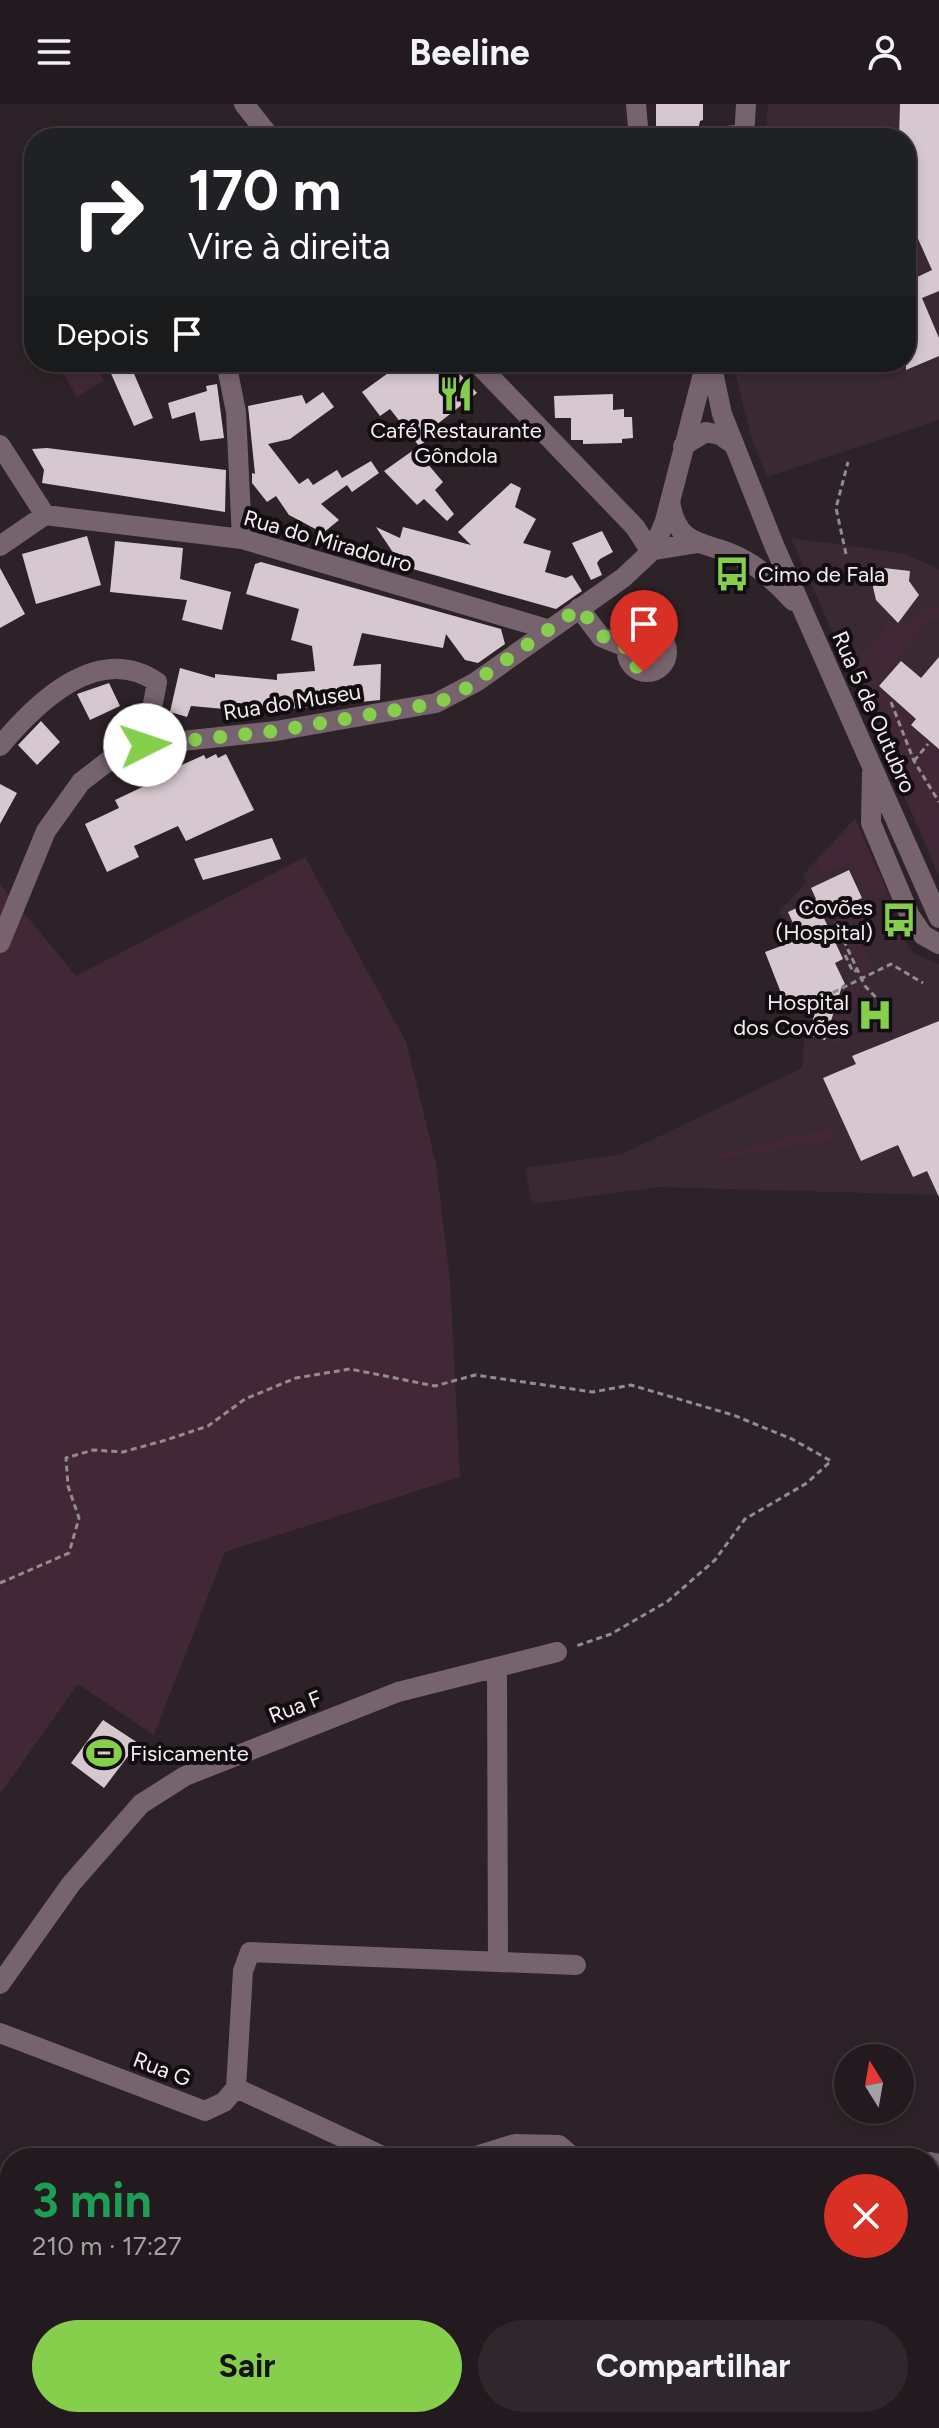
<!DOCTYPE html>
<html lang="pt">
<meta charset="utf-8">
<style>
body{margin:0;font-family:Figtree,sans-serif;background:#2e272b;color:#f1f3f6;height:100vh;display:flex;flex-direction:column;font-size:30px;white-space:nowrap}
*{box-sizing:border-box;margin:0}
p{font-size:26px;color:#a2a1a4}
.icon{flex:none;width:44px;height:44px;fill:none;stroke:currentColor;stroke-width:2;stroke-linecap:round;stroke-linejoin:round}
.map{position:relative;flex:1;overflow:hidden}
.side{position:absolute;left:0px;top:2044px;width:940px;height:280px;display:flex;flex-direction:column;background:#221a1e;border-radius:32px 32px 0 0;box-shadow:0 4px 12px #0003,0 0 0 2px #3f383c}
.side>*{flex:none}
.hud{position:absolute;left:24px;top:24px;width:892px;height:244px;border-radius:32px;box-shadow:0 4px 12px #0003,0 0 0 2px #3f383c;background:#202124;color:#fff;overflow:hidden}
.needle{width:52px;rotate:349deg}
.fabs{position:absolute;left:834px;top:1940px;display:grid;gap:16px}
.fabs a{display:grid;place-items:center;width:80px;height:80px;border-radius:50%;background:#221a1e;box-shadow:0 4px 12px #0003,0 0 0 2px #3f383c;font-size:40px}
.pin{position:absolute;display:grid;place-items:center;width:68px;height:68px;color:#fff;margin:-82px -34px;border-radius:50% 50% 50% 0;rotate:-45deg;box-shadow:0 0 8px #0007}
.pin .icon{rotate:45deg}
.me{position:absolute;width:88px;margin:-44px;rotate:86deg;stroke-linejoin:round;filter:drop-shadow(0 0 6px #0008)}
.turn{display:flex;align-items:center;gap:28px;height:168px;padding:0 32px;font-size:36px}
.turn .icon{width:104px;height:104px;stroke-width:2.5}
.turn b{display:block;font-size:56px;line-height:68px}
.then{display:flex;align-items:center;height:76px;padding:0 32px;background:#0003;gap:16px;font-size:30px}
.round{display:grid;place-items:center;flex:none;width:84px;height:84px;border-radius:42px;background:#2e272b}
.summary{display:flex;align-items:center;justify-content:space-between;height:136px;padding:0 32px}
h1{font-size:48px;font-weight:700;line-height:60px;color:#1e9e55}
.button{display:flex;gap:16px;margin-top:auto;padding:16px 32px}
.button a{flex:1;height:92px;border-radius:48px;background:#85cf4d;color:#111;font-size:32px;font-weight:700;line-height:92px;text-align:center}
.button a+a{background:#2e272b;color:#f1f3f6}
header{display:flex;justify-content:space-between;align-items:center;height:104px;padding:0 32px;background:#221a1e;font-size:36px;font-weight:700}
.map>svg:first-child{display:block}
</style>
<header><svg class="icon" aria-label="menu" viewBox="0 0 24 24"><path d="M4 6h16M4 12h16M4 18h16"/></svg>Beeline<svg class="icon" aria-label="person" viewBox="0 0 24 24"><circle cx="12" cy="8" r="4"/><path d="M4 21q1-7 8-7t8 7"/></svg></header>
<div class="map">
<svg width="939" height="2324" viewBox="0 0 939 2324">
<rect width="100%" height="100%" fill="#2d2228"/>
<path fill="#3a2933" d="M768 0H939V316L767 373 750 330 733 258H906V34H765Z
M791 434 902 449 939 465V772Z
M855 714 893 800 889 803 900 831 914 850 939 860V1091L659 1083 532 1100 525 1064 622 1050 802 964 805 928 818 893 779 807 806 779 803 771Z"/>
<path fill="#422837" d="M56 258H93L104 276 77 293Z
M939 502V515H931L876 582 915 615 910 622 939 644V768L853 565 889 516 899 523 926 505Z
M855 715 887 790 869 797 851 757 822 771 816 758Z
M305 753 406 938 436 1060 450 1177 460 1373 225 1448 154 1631 78 1580 0 1690V780L76 872Z
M847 809 873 865 862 870 836 813Z
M860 878 862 883 843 938 828 942 826 937 839 892Z
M832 1024 836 1035 713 1056 712 1052Z"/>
<path fill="#d7c8d0" d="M656 0H703V16L700 17 698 26 656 28Z
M900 0H939V187L922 194 939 234V252L906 266V159L913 175 932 166 906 108V34H899Z
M106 258H129L153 314 134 322Z
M390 258H449L477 289 431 325 434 331 419 342 390 305 380 312 362 288 395 264Z
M217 280 224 334 200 337 195 308 172 315 168 299 207 287 206 282Z
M323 288 334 303 290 335 268 340 299 380 308 374 313 381 337 366 342 374 371 357 379 369 352 388 347 381 321 400 339 416 323 429 289 411 276 392 267 398 252 379V369L255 370 248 302 302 291 306 300Z
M613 290V306L624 305V313H632L633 334 622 335V339L583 340V336H571V314H555L554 292Z
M47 344 226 366 225 408 42 379 44 366 32 345Z
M415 345 443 378 435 386 454 410 447 417 424 395 417 401 384 367Z
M511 379 521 384 515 403 536 415 523 439 551 447 545 468 566 474 572 471 582 487 556 505 402 462 376 423 400 434 403 423 471 441 458 428Z
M602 427 613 448 600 455 597 459 602 471 591 476 572 439Z
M87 432 101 481 36 500 22 450Z
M115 437 183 444 180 475 231 488 222 526 182 516 187 496 110 488Z
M261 458 501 525 505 540 478 559 465 556 446 530 443 544 362 529 353 562 381 560 380 596 258 608 191 602 187 613 170 608 180 564 215 574V570L277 576V570L315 567 312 542 291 536 299 505 246 490 255 460Z
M875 463 910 467 909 477 919 491 898 519 876 496 873 483Z
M0 464 25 510 0 524Z
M939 553V645L911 621 916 615 879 582 901 557 921 574Z
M109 579 120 602 90 616 77 590Z
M41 617 60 638 37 661 18 641Z
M216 650 218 654 226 650 254 706 186 737 178 722 134 742 139 753 107 768 85 720 119 704 115 696 155 677V673L204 651 206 655Z
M0 680 17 689 0 720Z
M272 734 281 755 203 776 194 755Z
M849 766 862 794 823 812 843 855 835 859 845 880 842 882 825 936 808 931 821 891 785 899 765 848 800 835 788 808 816 795 811 784Z
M939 917V1093L927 1067 913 1073 898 1041 861 1057 823 974 856 960 852 952Z
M103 1616 138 1639 104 1684 71 1659Z"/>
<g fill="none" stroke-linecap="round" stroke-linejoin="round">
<path stroke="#948b90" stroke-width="3" stroke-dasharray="6 4" stroke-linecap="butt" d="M846 450 836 404 848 358
M891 598 914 657 939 698
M914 657 928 640
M835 818 865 882 886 904
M845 851 853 868 857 866
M824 893 891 860 923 879
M0 1479 69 1449 79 1414 68 1382 66 1354 93 1346 123 1348 166 1336 208 1322 245 1295 296 1274 350 1265 435 1282 475 1271 593 1288 631 1281 733 1311 792 1335 831 1357 807 1379 745 1415 715 1456 668 1497 611 1530 576 1542"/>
<path stroke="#77636e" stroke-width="20" d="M244 0 271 34
M636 0 639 34
M708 34 745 30
M744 34 746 0
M226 258 236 308 242 435
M476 258 635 423 651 448
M711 258 722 310 774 441 939 814
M0 341 45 411
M683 342 706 328 720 331 733 340
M670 397C677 446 707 436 741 454 762 465 778 480 793 497
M45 411 242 435 547 525
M0 442 45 411
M653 446 665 417 706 258
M579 504 601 533 628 544
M627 548a20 20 0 1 1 40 0a20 20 0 1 1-40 0Z
M0 642C37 598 98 538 157 578L145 641
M872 669 871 719 910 812 923 831 939 840
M0 839 46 727 81 678 107 658 145 641 276 627 436 599 476 578 623 474 653 446 697 439
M497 1563 498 1857
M0 1880 71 1780 141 1700 185 1672 398 1588 557 1548
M0 1929 205 2007 224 1998 236 1984
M236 1984 243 1867 250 1848 576 1861
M236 1984 387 2054
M469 2054 515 2040 559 2041 574 2054
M930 2058 939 2060
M930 2237 939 2234
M528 2314 543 2324
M405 2324 411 2314
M711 2324 731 2314"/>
</g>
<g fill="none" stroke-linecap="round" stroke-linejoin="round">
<path stroke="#85cf4d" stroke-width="14" stroke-dasharray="0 25.2" d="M145 641 276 627 436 599 458 590 579 504 609 539 628 544 630 558 644 568"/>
</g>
<defs>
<g id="restaurant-bare" transform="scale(2.76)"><path d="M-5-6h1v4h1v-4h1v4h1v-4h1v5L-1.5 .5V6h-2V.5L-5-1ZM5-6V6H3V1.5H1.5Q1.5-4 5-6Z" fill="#85cf4d" stroke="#120d10" stroke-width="2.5" paint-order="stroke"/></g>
<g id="bus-bare" transform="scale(2.76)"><path d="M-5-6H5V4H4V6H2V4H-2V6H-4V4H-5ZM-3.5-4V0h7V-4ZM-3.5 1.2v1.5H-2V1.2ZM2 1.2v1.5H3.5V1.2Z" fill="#85cf4d" stroke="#120d10" stroke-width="2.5" paint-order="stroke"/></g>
<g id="hospital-bare" transform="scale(2.76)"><path d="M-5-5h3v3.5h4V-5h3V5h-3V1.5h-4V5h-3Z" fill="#85cf4d" stroke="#120d10" stroke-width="2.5" paint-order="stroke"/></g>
<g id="stadium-bare" transform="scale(2.76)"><path d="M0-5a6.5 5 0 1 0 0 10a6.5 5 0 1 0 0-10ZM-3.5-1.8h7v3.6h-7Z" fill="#85cf4d" stroke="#120d10" stroke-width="2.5" paint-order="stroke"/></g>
</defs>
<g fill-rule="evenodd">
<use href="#restaurant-bare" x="456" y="290"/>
<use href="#bus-bare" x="732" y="470"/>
<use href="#bus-bare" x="899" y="816"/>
<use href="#hospital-bare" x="875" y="911"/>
<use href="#stadium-bare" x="104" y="1649"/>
</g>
<g text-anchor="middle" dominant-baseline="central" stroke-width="8" stroke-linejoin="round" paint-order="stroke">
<g font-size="22" fill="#f5edf1" stroke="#120d10" text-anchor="start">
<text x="456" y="326" text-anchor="middle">Café Restaurante<tspan x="456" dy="25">Gôndola</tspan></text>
<text x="758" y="470">Cimo de Fala</text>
<text x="873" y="803" text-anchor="end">Covões<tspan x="873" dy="25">(Hospital)</tspan></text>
<text x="849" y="898" text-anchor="end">Hospital<tspan x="849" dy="25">dos Covões</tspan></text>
<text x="130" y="1649">Fisicamente</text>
</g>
<g font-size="22" fill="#f5edf1" stroke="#120d10">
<text transform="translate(328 437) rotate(16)">Rua do Miradouro</text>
<text transform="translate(292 598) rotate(-9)">Rua do Museu</text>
<text transform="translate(874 608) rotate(66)">Rua 5 de Outubro</text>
<text transform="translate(295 1603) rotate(-21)">Rua F</text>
<text transform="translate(162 1965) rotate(21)">Rua G</text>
</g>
</g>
</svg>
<div class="fabs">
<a><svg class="needle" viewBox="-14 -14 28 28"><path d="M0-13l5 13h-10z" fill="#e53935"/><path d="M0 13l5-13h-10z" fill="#a2a1a4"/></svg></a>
</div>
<div class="pin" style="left:644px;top:568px;background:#d93025"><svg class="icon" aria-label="arrive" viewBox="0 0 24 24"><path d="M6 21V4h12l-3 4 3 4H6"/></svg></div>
<svg class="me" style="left:145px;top:641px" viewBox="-20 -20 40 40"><circle r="19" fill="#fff"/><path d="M0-13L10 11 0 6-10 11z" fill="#85cf4d"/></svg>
<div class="hud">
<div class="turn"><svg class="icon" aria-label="right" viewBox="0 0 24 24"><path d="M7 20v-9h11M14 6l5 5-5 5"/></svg><div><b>170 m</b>Vire à direita</div></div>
<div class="then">Depois<svg class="icon" aria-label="arrive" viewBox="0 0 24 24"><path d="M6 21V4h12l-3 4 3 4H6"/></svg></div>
</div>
<section class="side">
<div class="summary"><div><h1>3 min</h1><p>210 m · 17:27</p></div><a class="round" style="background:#d93025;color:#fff"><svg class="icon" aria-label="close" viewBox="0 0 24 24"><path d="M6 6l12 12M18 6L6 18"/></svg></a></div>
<div class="button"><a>Sair</a><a>Compartilhar</a></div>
</section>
</div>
